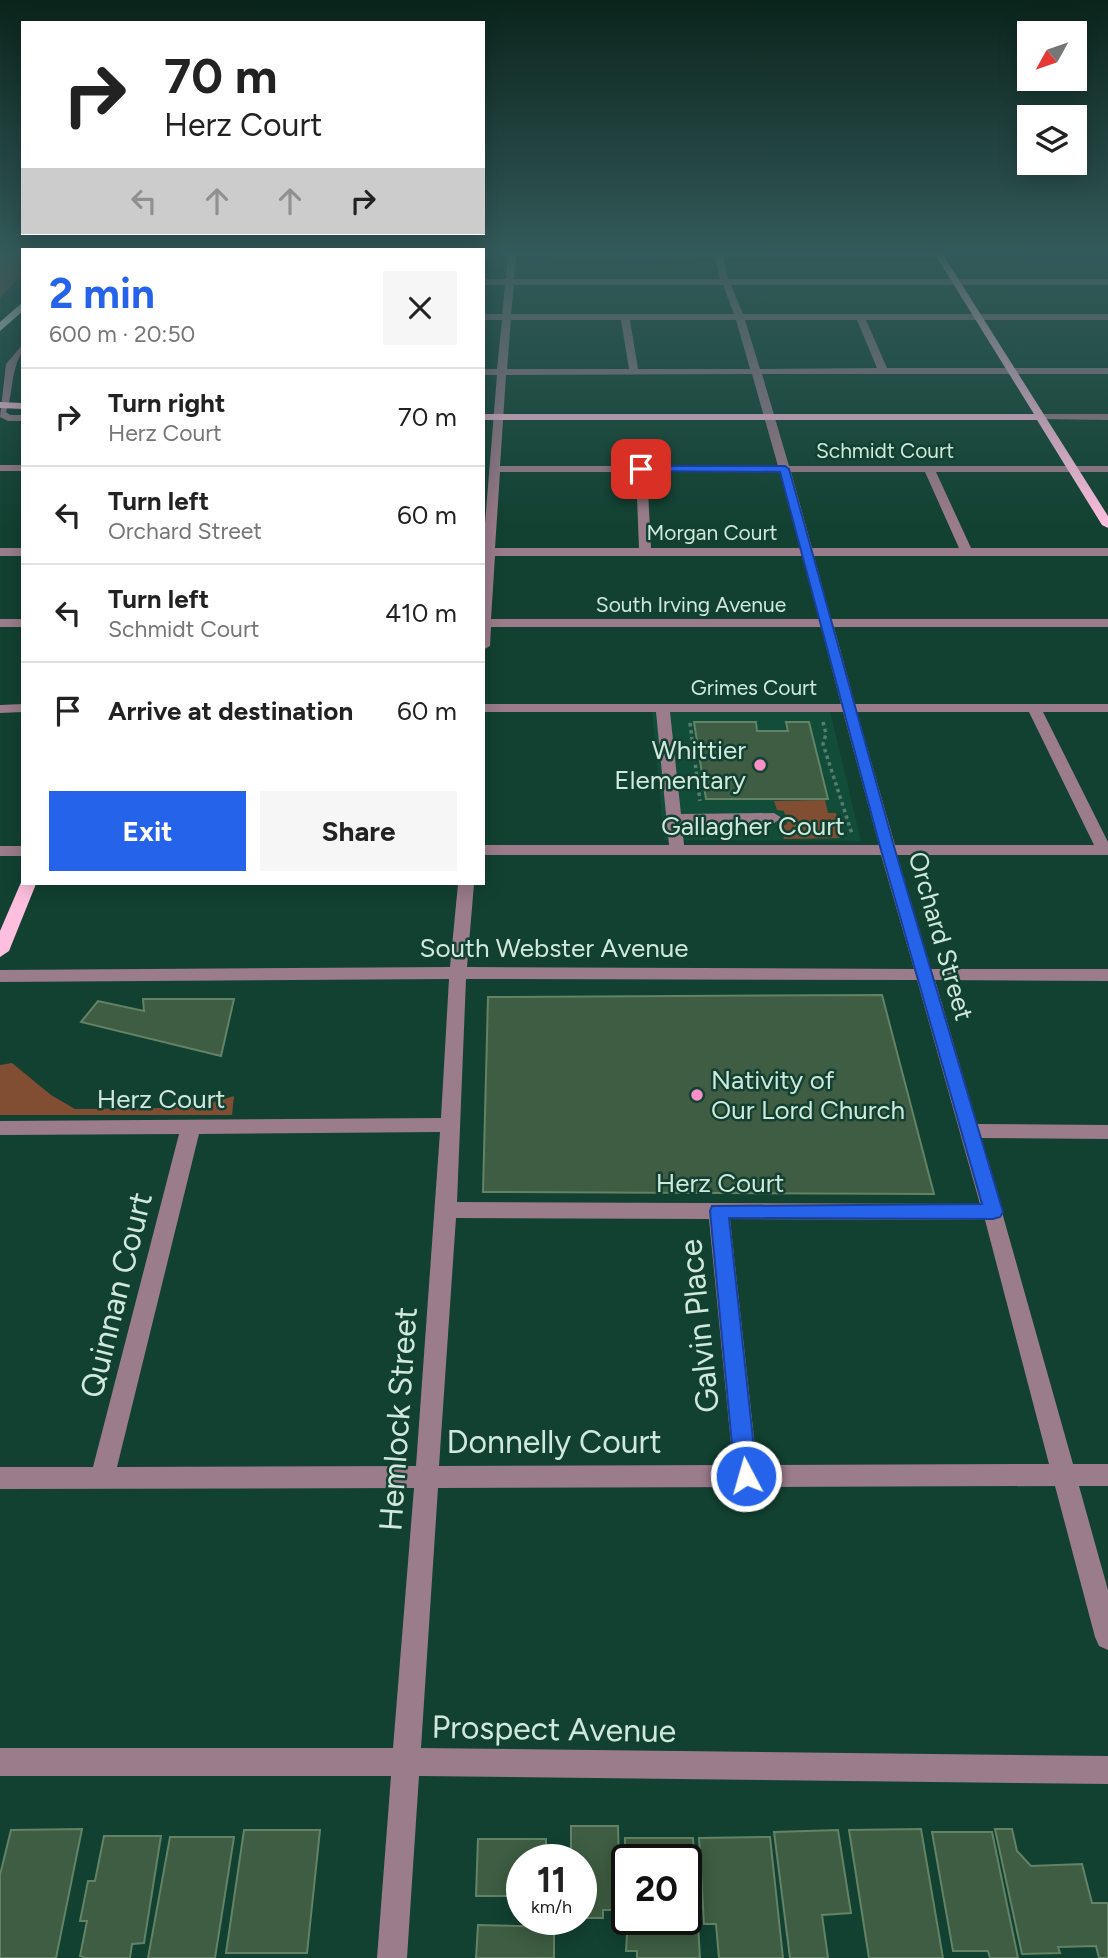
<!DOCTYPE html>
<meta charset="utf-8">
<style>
body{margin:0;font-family:Figtree,sans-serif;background:#f6f6f6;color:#222;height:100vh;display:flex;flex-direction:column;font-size:26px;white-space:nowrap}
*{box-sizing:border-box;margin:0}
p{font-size:23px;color:#767676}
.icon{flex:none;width:38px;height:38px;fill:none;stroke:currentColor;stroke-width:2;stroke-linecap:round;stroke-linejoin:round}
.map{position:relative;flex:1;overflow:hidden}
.sheet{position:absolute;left:21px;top:248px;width:464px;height:637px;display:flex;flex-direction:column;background:#fff;border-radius:0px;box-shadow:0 4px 18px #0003}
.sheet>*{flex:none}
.hud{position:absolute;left:21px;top:21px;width:464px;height:214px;border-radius:0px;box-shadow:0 4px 18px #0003;background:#fff;color:#222;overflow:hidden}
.needle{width:46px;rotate:230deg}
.tools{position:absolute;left:1017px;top:21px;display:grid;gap:14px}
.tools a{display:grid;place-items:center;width:70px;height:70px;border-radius:0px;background:#fff;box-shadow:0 4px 18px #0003;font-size:35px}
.speed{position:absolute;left:506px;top:1844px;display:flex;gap:14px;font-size:35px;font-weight:700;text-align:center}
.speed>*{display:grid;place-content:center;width:91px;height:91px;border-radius:50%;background:#fff;box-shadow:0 4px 18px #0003;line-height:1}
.speed small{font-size:18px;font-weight:400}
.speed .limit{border:4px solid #111;border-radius:10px;background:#fff;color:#111}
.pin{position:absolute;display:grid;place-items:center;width:60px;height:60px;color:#fff;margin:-30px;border-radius:14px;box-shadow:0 4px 10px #0006}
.me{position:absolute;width:77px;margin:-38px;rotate:354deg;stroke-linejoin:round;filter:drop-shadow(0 0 5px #0008)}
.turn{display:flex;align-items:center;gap:24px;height:147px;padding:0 28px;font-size:32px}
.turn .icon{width:91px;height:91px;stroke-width:2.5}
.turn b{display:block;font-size:49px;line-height:60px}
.lanes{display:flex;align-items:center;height:66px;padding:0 28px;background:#0003;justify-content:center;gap:35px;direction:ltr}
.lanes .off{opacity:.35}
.round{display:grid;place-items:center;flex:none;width:74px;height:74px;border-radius:0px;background:#f6f6f6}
.summary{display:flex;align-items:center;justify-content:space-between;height:119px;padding:0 28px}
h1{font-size:42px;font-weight:700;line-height:52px;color:#2563eb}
.action{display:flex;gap:14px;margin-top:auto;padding:14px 28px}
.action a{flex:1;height:80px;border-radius:0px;background:#2563eb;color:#fff;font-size:28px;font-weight:700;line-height:80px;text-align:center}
.action a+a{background:#f6f6f6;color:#222}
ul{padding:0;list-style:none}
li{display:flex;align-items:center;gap:21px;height:98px;padding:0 28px;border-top:2px solid #e0e0e0}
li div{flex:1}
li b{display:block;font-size:26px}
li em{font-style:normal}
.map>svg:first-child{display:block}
</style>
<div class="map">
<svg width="1108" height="1958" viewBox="0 0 1108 1958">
<rect width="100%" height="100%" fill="#124131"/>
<path fill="#124d3a" d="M652 710 830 711 861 841 664 840Z"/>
<path fill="#814e33" d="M0 253H23V273L0 298Z
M825 800 828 813H836L840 838 784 839 781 827 787 824 784 811 777 810 774 801Z
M12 1063 51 1095 75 1109 160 1108 211 1103 234 1096 232 1115H0V1065Z"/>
<path fill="#3e5d42" stroke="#628366" stroke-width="2" d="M694 722H756L757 731H788L786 722H809L828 799H706Z
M882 995 934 1194 483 1192 488 997Z
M143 999H234L221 1056 81 1022 98 1001 144 1011Z
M571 1826H618L620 1910H603V1918H581V1860H571Z
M82 1829 56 1958H0V1875L11 1830Z
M921 1829 943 1958H869L849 1830Z
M995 1829H1012L1017 1851 1031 1866 1082 1864 1092 1903H1108V1958H1099L1096 1946 1058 1947 1060 1953 1022 1954Z
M244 1830H320L307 1953H226Z
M838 1830 851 1913 822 1915 828 1958H790L774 1832Z
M932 1832H992L1018 1958H990L988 1951H953Z
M104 1836H161L144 1943 132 1944 130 1958H86L80 1956 87 1921H80L88 1881H95Z
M170 1837H234L215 1958H148Z
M770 1837 783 1958H719L716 1924H704L699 1838Z
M625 1838H693L700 1958H637V1951H626L628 1920H686V1860H626L625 1919Z
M478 1839H546V1860H522V1909L521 1896H476Z
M478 1925 554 1927V1958H476Z"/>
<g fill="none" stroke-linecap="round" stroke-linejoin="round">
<path stroke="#567d6f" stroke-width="3.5" stroke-dasharray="3.5 3.5" stroke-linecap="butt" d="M823 722 826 734 823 744 852 834
M690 723 700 801"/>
<path fill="#9b7c8a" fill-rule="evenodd" d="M508 253H940L943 257H723L728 279H1108V285H731L743 314H1108V320H866L887 368H1108V374H762L789 466H1108V472H936L971 548H1108V556H814L831 619H1108V627H834L855 704H1108V712H1043L1108 842V855H897L931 969H1108V981L935 980 977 1124 1108 1125V1139L981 1138 1073 1464H1108V1486H1079L1108 1590V1650L1099 1646 1095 1637 1055 1486 438 1488 421 1748 1108 1756V1784L419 1776 407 1958H377L391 1776H0V1748H393L414 1488 0 1489V1467H93L179 1134 0 1135V1121L441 1118 449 979 0 982V970L450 967 458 884H474L467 967 914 969 881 855H483V845H669L656 712H483V704H841L821 627H491L490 646 483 650V548L497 375H483V369H497L502 320H483V314H502L505 285H483V279H506ZM516 256 715 257 720 279H514ZM514 285H723L734 314H511ZM511 320H621L629 369H507ZM630 320H736L750 369H638ZM745 320H857L877 368 760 369ZM752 374 778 466H500L506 375ZM500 472H636L639 548H495ZM647 472H780L800 548H651ZM791 472H925L959 548H812ZM495 556H802L819 619H491ZM670 712H843L879 845H684L682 824 774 823 782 818 774 813 681 814ZM857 712H1029L1094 845H895ZM466 979 917 980 980 1204 457 1202ZM440 1132 416 1466 117 1467 199 1134ZM456 1218 709 1219 733 1465 439 1466ZM730 1219 985 1220 1049 1464 757 1465Z
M23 344C23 354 18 357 16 366 11 381 12 397 6 412L10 415H23V421H8L0 417 6 364Z
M1041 414H1108V420L1037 419V415Z
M0 465H23V471H0Z
M0 548H23V556H0Z
M0 619H23V627H0Z
M23 704V712L0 713V705Z
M0 846H23V856H0Z"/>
<path fill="#febfde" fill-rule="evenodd" d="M934 253H942L1108 516V528L1102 525 1037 420H483V414H1034Z
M0 402 23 403V409L0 408Z
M22 880 23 884H36L9 951 0 957V931Z"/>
<path fill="#feeef5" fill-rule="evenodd" d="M23 302V311L0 331V322Z"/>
</g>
<linearGradient id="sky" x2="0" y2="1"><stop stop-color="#0a241b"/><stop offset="0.48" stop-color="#335a5a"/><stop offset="1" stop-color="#335a5a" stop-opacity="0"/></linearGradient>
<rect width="1108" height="527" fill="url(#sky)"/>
<path fill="#2563eb" stroke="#184099" stroke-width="2" d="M641 466H785L789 469 895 850 1003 1212 1000 1217 993 1219 729 1218 757 1476 753 1483 746 1486 738 1483 735 1476 710 1211 712 1206 982 1204 881 850 780 472 638 471 636 469Z"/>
<g fill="#fa8fc8" stroke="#124131" stroke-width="2.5">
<circle cx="760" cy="765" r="7"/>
<circle cx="697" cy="1095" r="7"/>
</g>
<g text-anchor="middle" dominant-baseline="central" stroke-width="5" stroke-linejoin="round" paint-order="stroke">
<g font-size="21" fill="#d0e8dd" stroke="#124131">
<text x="885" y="450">Schmidt Court</text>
<text x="712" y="532">Morgan Court</text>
<text x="691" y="604">South Irving Avenue</text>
<text x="754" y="687">Grimes Court</text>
</g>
<g font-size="26" fill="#d0e8dd" stroke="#124131" text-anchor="end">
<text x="746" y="750">Whittier<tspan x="746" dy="30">Elementary</tspan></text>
<text x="711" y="1080" text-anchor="start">Nativity of<tspan x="711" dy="30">Our Lord Church</tspan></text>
</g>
<g font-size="26" fill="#d0e8dd" stroke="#124131">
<text x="753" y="826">Gallagher Court</text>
<text transform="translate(941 936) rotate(74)">Orchard Street</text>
<text x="554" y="948">South Webster Avenue</text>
<text x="161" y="1099">Herz Court</text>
<text x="720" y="1183">Herz Court</text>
</g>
<g font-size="32" fill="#d0e8dd" stroke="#124131">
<text transform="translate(116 1295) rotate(-76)">Quinnan Court</text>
<text transform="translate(699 1326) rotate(-96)">Galvin Place</text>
<text transform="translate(398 1419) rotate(-86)">Hemlock Street</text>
<text x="554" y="1442">Donnelly Court</text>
<text transform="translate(554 1729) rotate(1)">Prospect Avenue</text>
</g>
</g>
</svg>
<div class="tools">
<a><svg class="needle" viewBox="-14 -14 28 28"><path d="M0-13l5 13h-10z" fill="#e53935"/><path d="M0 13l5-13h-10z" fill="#767676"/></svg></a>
<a><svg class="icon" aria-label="layers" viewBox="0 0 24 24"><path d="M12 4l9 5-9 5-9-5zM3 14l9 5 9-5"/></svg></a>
</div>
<div class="speed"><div>11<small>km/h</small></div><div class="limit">20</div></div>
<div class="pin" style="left:641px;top:469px;background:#d93025"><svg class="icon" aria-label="arrive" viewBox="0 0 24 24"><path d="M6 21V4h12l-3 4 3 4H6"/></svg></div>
<svg class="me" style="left:746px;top:1476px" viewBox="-20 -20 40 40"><circle r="17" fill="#2563eb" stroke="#fff" stroke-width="3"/><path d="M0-11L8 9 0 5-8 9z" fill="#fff"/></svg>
<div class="hud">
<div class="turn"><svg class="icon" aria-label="right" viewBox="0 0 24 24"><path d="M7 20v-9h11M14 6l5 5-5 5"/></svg><div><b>70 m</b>Herz Court</div></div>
<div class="lanes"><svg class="icon off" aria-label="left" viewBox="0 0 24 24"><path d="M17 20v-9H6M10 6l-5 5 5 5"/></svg><svg class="icon off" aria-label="ahead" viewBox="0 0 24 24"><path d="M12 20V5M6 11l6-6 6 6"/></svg><svg class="icon off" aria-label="ahead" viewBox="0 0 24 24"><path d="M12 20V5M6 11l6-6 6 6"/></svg><svg class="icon" aria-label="right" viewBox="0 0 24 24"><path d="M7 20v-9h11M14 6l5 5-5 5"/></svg></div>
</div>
<section class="sheet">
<div class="summary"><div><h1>2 min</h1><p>600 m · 20:50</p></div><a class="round"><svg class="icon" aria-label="close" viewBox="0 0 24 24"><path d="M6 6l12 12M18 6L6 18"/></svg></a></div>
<ul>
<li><svg class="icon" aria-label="right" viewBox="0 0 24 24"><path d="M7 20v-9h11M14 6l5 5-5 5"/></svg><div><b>Turn right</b><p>Herz Court</p></div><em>70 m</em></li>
<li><svg class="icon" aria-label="left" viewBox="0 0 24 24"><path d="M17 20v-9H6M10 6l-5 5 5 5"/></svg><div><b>Turn left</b><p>Orchard Street</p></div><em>60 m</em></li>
<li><svg class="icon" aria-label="left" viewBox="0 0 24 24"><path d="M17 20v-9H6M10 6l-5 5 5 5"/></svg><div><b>Turn left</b><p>Schmidt Court</p></div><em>410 m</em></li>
<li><svg class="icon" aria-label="arrive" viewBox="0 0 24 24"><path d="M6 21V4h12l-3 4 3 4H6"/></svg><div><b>Arrive at destination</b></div><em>60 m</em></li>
</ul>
<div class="action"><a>Exit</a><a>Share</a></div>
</section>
</div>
